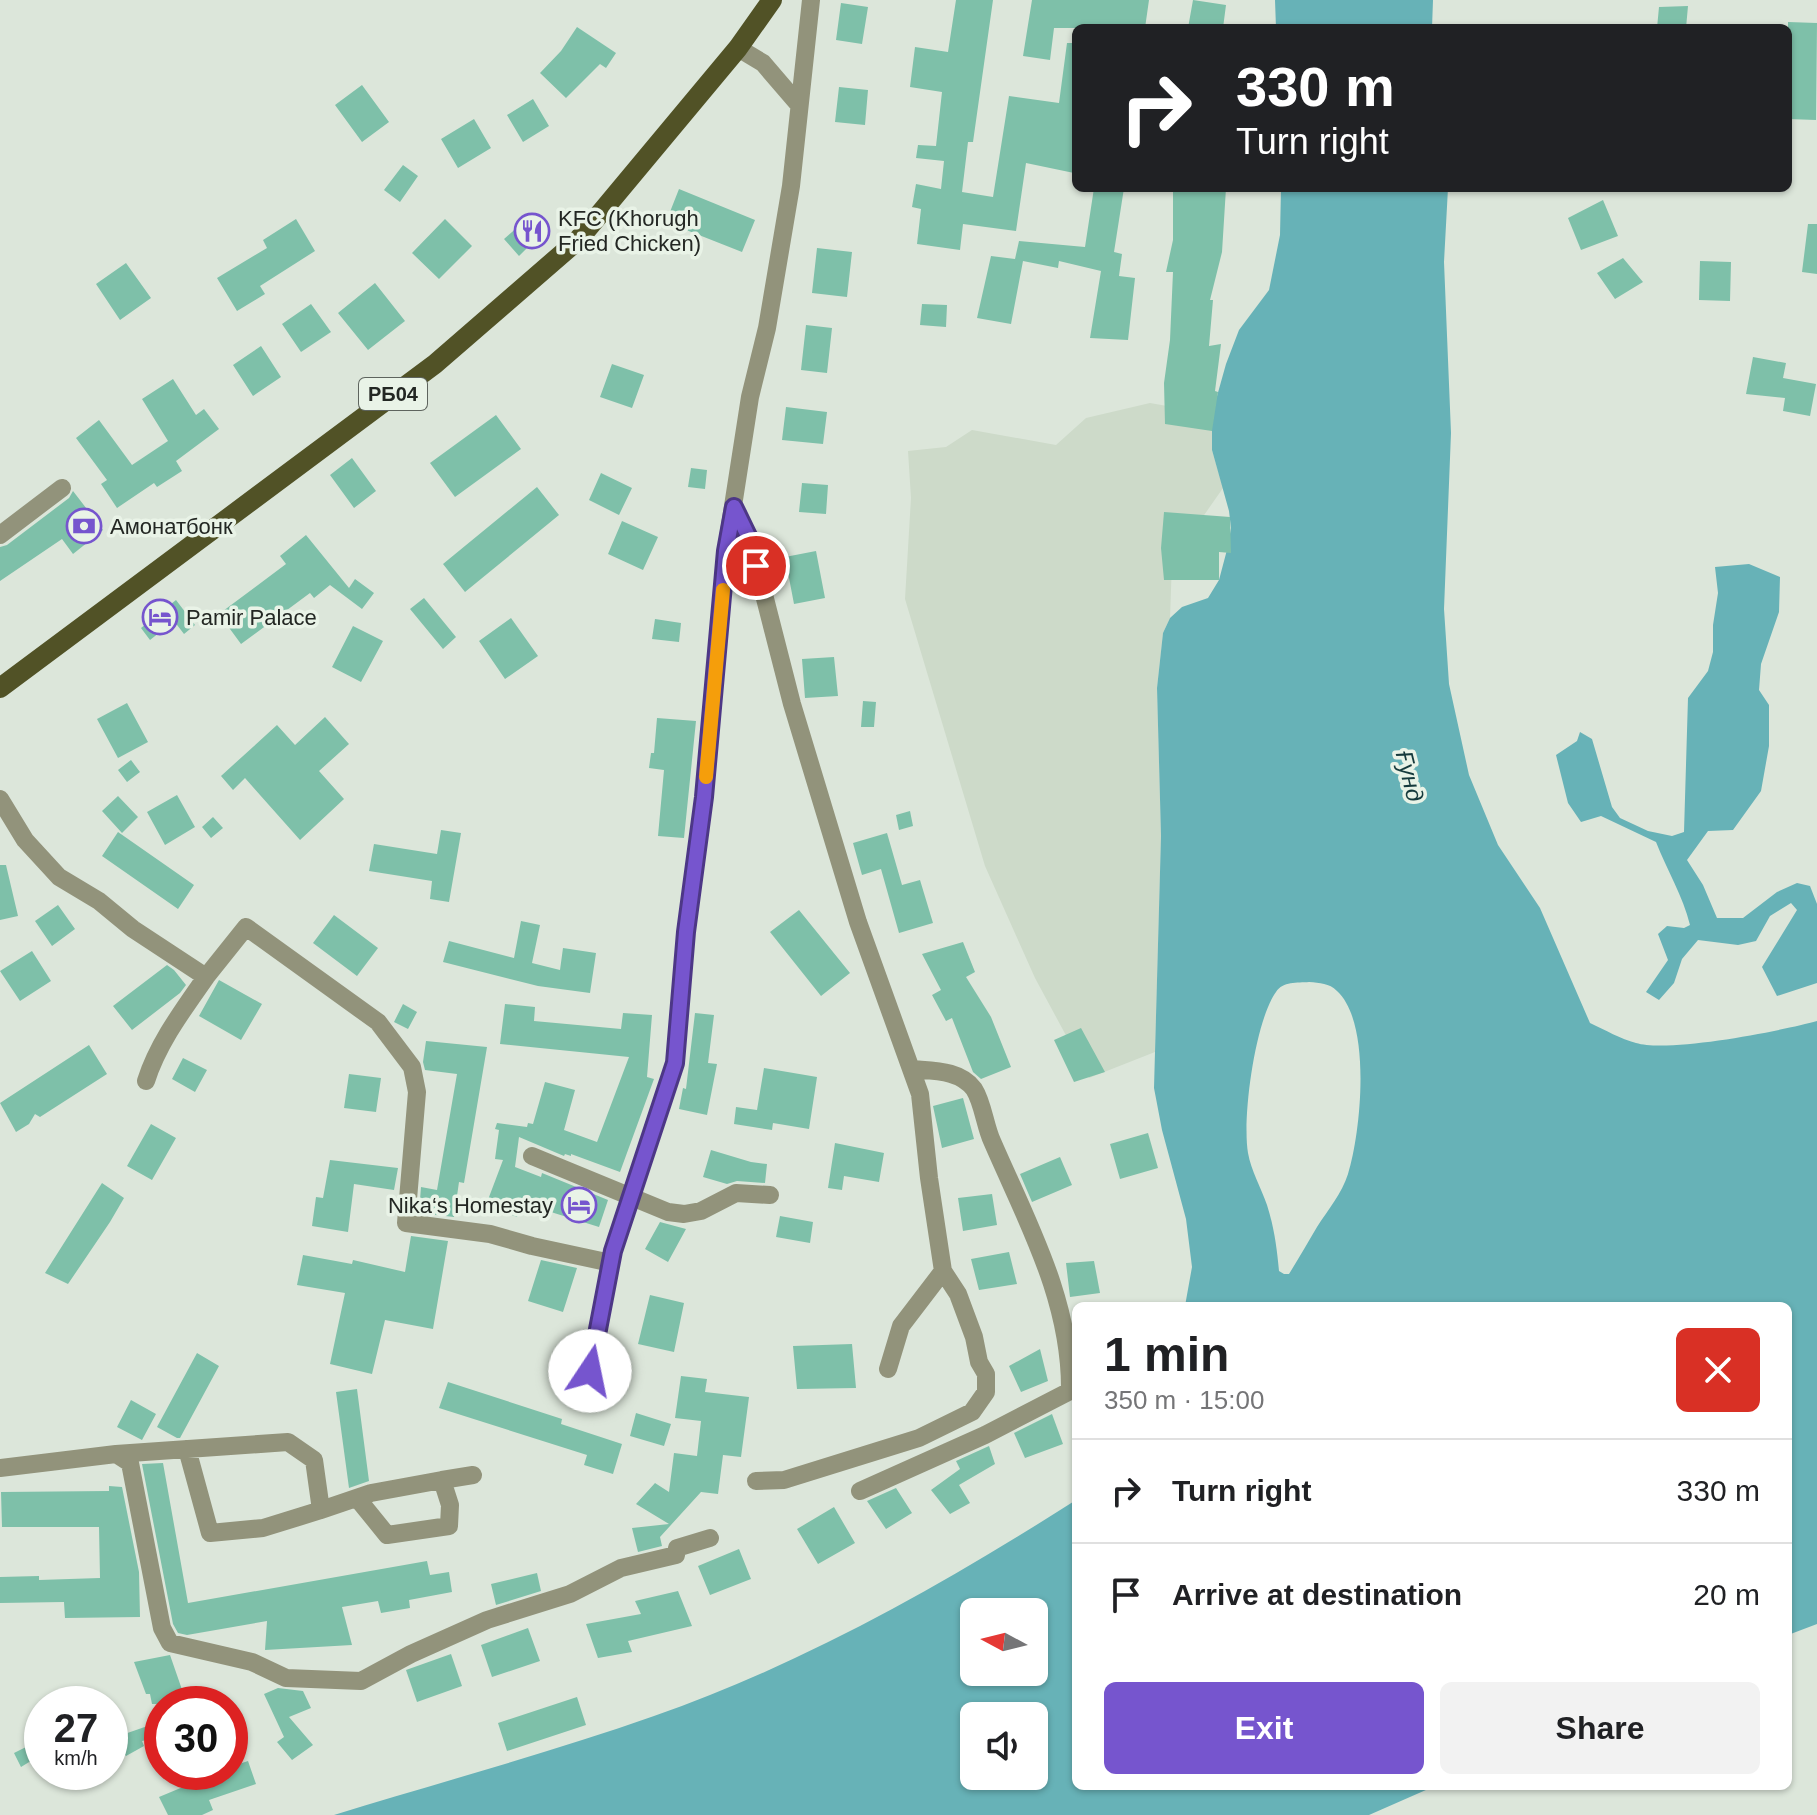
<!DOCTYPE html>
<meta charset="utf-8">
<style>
body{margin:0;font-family:Arial,sans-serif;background:#f2f2f2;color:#202124;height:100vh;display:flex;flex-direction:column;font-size:30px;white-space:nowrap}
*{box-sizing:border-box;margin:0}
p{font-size:26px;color:#757577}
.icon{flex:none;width:44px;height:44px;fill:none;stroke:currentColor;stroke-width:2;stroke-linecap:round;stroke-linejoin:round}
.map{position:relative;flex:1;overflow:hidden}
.side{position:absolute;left:1072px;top:1302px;width:720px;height:488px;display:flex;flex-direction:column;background:#fff;border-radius:12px;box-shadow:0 2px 6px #0004}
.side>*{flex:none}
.top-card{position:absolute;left:1072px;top:24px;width:720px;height:168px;border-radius:12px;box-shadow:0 2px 6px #0004;background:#202124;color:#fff;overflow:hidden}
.needle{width:52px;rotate:277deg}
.buttons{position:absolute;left:960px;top:1598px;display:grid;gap:16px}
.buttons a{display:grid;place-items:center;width:88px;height:88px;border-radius:12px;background:#fff;box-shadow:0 2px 6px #0004;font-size:40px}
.speed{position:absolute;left:24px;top:1686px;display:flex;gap:16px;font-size:40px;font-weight:700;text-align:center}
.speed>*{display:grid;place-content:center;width:104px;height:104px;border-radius:50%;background:#fff;box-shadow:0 2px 6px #0004;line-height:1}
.speed small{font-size:20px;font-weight:400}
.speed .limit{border:12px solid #d22;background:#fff;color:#111}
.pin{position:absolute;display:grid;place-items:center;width:68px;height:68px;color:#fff;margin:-34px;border:4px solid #fff;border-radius:50%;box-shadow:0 2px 8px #0007}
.me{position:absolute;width:88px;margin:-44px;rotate:11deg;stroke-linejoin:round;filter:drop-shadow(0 0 6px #0008)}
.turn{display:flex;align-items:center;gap:28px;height:168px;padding:0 32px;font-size:36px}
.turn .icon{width:104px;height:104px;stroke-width:2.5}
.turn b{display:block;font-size:56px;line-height:68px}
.round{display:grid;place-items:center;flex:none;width:84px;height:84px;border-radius:12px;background:#f2f2f2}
.overview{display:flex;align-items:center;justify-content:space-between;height:136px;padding:0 32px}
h1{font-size:48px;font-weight:700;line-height:60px}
.primary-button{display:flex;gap:16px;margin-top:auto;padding:16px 32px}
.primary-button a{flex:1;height:92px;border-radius:12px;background:#7655ce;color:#fff;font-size:32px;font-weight:700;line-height:92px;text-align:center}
.primary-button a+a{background:#f2f2f2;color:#202124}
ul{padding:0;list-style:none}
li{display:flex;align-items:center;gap:24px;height:104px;padding:0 32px;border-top:2px solid #e0e0e0}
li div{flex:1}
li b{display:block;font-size:30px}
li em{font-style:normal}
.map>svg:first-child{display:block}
</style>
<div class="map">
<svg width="1817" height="1815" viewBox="0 0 1817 1815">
<rect width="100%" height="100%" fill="#dce6da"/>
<path fill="#cddac9" d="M1150 403 1212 414V450L1223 488 1172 561 1170 618 1163 633 1157 688 1161 836 1155 1052 1089 1078 1035 978 985 866 905 599 911 498 908 451 946 447 972 430 1056 445 1086 418Z"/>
<path fill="#67b2b7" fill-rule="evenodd" d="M1275 0H1433L1432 28H1276Z
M1281 188H1448L1444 262 1451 433 1444 609 1449 684 1469 775 1498 845 1540 908 1590 1023C1605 1030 1621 1039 1636 1043 1669 1053 1781 1031 1817 1021V1624L1788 1635V1306H1185L1192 1267 1186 1219 1162 1130 1154 1088 1161 836 1157 688 1163 633 1170 618 1182 607 1208 598 1219 580 1228 546 1231 528 1229 511 1212 450V414L1226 364 1239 330 1269 290 1280 235ZM1309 982C1320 983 1329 983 1337 991 1372 1023 1361 1132 1348 1174 1342 1193 1328 1210 1317 1227 1308 1242 1299 1258 1289 1274H1284L1279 1271C1277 1248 1274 1227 1267 1205 1261 1188 1251 1170 1248 1153 1242 1118 1255 1021 1276 992 1283 981 1297 983 1309 982Z
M1749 564 1780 577 1779 612 1761 664 1759 690 1769 705V746L1761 791 1733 830 1708 831 1687 860 1703 885 1717 918H1743L1777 892 1797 883 1810 886 1817 904V983L1777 996 1762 967 1797 910 1791 903 1770 916 1756 941 1738 945 1698 940 1682 959 1674 983 1659 1000 1646 992 1668 960 1658 934 1667 926 1684 928 1690 925C1683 896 1667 870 1656 842L1601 816 1581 822 1568 803 1556 755 1577 741 1580 732 1592 739 1612 807 1620 818 1648 831 1672 836 1684 832 1688 698 1708 671 1713 652V625L1718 593 1715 567Z
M1076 1500V1786H1435L1369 1815H334C441 1782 549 1753 654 1716 803 1664 943 1585 1076 1500ZM1034 1612V1672H974V1612ZM1034 1716V1776H974V1716Z"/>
<path fill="#7ec0a9" d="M956 0H993L973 142H968L962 192 993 197 1009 96 1059 103 1067 43H1076L1074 173 1026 163 1016 231 963 224 960 250 917 244 921 209 912 207 916 184 941 189 944 161 916 158 918 145 936 146 942 92 910 87 915 47 948 52Z
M1032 0H1149L1145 28H1054L1050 60 1023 56Z
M1193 0 1226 5 1223 28H1188Z
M841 3 868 7 862 44 836 40Z
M1688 6 1686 28H1657L1659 7Z
M1788 22 1817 23 1816 120 1788 119Z
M577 27 616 53 606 68 600 64 566 98 540 73 561 51Z
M362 85 389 122 362 142 335 105Z
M839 87 868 90 865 125 835 122Z
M533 99 549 126 523 142 507 115Z
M474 119 491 148 458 168 441 139Z
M403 165 418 176 400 202 384 190Z
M1094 188H1124L1114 252 1122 254 1119 276 1135 278 1128 340 1090 338 1101 271 1059 261 1058 268 1023 261 1011 324 977 318 991 256 1015 259 1019 241 1085 247Z
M1173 188H1226L1222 252 1210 300H1213L1209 346 1221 344 1215 391 1218 392 1212 431 1165 424 1164 383 1170 340 1173 272H1166L1173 240Z
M679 189 755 220 742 252 666 222Z
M1603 200 1618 236 1581 250 1568 218Z
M296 219 315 251 260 286 265 294 237 311 217 278 267 248 263 240Z
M445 219 472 246 439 279 412 253Z
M1808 224H1817V274L1802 272Z
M520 225 534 241 519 256 504 239Z
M817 248 852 252 847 297 812 293Z
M1623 258 1643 282 1615 299 1597 273Z
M1700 261 1731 262 1730 301 1699 300Z
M126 263 151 298 120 320 96 284Z
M375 283 405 321 368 350 338 313Z
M311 304 331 332 301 352 282 324Z
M922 304 947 305 946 327 920 325Z
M806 325 832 328 827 373 801 370Z
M261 346 281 377 253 396 233 365Z
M1753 357 1786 363 1783 378 1816 384 1810 416 1783 411 1785 398 1746 394Z
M612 364 644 375 632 408 600 397Z
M173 379 196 415 204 409 219 429 176 461 182 471 157 487 154 483 117 508 101 484 107 480 76 438 99 420 132 465 168 441 142 399Z
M786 407 827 412 823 444 782 440Z
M496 415 521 449 455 497 430 463Z
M352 458 376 491 354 508 330 475Z
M691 468 707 470 705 489 688 487Z
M601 473 632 488 619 515 589 500Z
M802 483 828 485 826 514 799 512Z
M537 487 559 515 465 592 443 564Z
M73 491 103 530 73 554 62 539 0 581V547L7 545 69 498Z
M1164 512 1230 517 1231 553 1219 552V580H1164L1161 548Z
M622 521 658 537 643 570 608 554Z
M306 535 349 588 355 579 374 593 362 609 330 585 314 598 310 593 241 644 219 614 286 564 280 556Z
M816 551 825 598 794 604 785 557Z
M424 598 456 637 443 649 410 609Z
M176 600 195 625 184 634 174 621 150 640 141 628Z
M511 618 538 656 505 679 479 641Z
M655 619 681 623 679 642 652 639Z
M353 626 383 641 361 682 332 667Z
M834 657 838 696 805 698 802 659Z
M863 701 876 702 874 727H861Z
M127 703 148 742 118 758 97 719Z
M325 717 349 744 319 771 344 799 300 840 245 778 233 790 221 776 277 725 295 745Z
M657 718 696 721 684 838 658 836 664 770 649 768 651 753H654Z
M131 760 140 772 127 782 118 770Z
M177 795 195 827 165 845 147 812Z
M118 796 138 817 122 833 102 811Z
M910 811 913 826 899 830 896 815Z
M213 817 223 828 211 838 202 827Z
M441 830 461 833 449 902 430 899 432 881 369 871 374 844 437 854Z
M118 832 194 885 178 909 102 856Z
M887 833 902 885 920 880 933 923 899 933 881 869 862 875 853 843Z
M0 865H6L18 916 0 920Z
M58 905 75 929 52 946 35 921Z
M799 910 850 973 821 996 770 932Z
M334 915 378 948 357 976 313 943Z
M521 921 540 925 532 963 560 970 563 948 596 953 590 993 538 986 443 962 449 941 514 958Z
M963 942 975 972 966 977 991 1017 1011 1067 981 1079 973 1072 952 1018 946 1021 932 995 941 990 922 954Z
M32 951 51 981 20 1001 0 971Z
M167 965 174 970 186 985 180 993 132 1030 113 1006Z
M219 980 262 1004 241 1040 199 1016Z
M403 1004 417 1012 408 1029 394 1022Z
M505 1004 535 1007 534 1021 621 1029 623 1013 652 1015 647 1077 654 1079 620 1172 571 1154V1156L565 1154 564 1156 519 1137 515 1167 541 1177 542 1173 608 1200 599 1227 522 1203 517 1217 486 1205 503 1160 495 1159 499 1130 495 1129 497 1123 527 1127 528 1123 533 1124 545 1082 575 1090 564 1130 597 1142 629 1057 500 1044Z
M695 1013 714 1015 708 1063 717 1064 707 1115 679 1109 683 1088 686 1089Z
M1081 1028 1105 1072 1074 1082 1054 1040Z
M426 1041 487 1047 464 1183 459 1182 454 1217 419 1213 421 1187 437 1190 457 1074 425 1070 423 1062Z
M89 1045 107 1074 40 1117 35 1114 29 1124 16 1132 0 1103Z
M183 1058 207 1070 195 1092 172 1079Z
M764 1068 817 1077 809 1129 773 1123 772 1130 734 1124 736 1107 757 1110Z
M349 1074 381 1078 376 1112 344 1108Z
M963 1098 974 1139 942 1148 933 1106Z
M151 1124 176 1138 152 1180 127 1166Z
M1148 1133 1158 1168 1120 1179 1110 1144Z
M835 1143 884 1153 879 1182 844 1176 842 1190 828 1188Z
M711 1150 751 1162 767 1164 765 1183 737 1181 727 1184 703 1177Z
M1060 1157 1072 1185 1032 1202 1020 1174Z
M330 1160 398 1168 394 1190 354 1184 348 1232 312 1226 316 1197 323 1198Z
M102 1183 124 1198 110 1222 68 1284 45 1273Z
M992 1194 997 1225 963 1231 958 1198Z
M780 1216 813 1222 810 1243 776 1237Z
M660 1222 686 1229 668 1262 645 1249Z
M411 1236 448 1241 433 1329 385 1320 372 1374 330 1364 345 1293 297 1285 303 1255 352 1264 353 1260 405 1272Z
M1009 1252 1017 1284 979 1290 971 1259Z
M541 1260 577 1268 563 1312 528 1301Z
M1094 1261 1100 1293 1070 1297 1066 1263Z
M650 1295 684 1303 674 1352 638 1344Z
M852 1344 856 1388 797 1389 793 1346Z
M1040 1349 1048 1381 1021 1392 1009 1366Z
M197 1353 219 1366 180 1438H177L157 1427Z
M681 1376 707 1379 705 1392 749 1397 741 1457 723 1455 718 1494 701 1492 660 1537 662 1546 638 1552 632 1528 669 1524 636 1504 655 1483 669 1492 674 1453 697 1456 701 1421 675 1418Z
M448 1382 562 1419 561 1424 622 1444 613 1474 584 1465 587 1455 439 1408Z
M357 1389 369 1481 349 1488 336 1392Z
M131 1400 156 1414 142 1440 117 1427Z
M636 1413 671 1424 664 1446 630 1436Z
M1052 1414 1063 1444 1025 1458 1014 1433Z
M989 1446 995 1464 959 1485 970 1503 950 1514 931 1490 960 1469 956 1461Z
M163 1463 188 1603 427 1561 430 1575 449 1572 452 1592 409 1600 410 1608 381 1613 378 1601 342 1607 352 1645 265 1650 267 1621 187 1635 178 1633 173 1624 142 1464Z
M109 1486 122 1487 139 1572 140 1617 65 1618 64 1602 0 1603V1577L39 1576V1580L100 1578 99 1527H2L1 1492 109 1491Z
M896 1488 912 1513 886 1529 867 1501Z
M834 1507 855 1543 818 1564 797 1529Z
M739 1549 751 1579 710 1595 698 1566Z
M537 1573 541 1591 496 1605 491 1584Z
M678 1591 692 1626 628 1641 632 1652 598 1658 586 1624 641 1614 635 1601Z
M528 1628 540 1661 492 1677 481 1645Z
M451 1654 462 1686 417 1702 406 1670Z
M170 1655 187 1704H152L150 1694H146L134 1662Z
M278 1688 303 1691 311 1708 289 1717 313 1745 292 1760 277 1742 284 1737 264 1694Z
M577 1697 586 1725 507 1751 498 1723Z
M162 1721V1737L142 1741 144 1746 126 1756 113 1738Z
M34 1743 39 1756 21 1767 14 1753Z
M248 1761 256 1784 209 1800 213 1810 202 1815H168L159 1797 219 1772H230V1767Z"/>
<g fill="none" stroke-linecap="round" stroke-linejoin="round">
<path stroke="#92937b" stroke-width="18" d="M738 48 763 63 799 105
M734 507 750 540 792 704 858 922 920 1094 929 1178 943 1271 958 1294 974 1337 979 1362 986 1374V1392L972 1412 919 1438 784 1480 756 1481
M0 535 62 488
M0 799 25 840 59 877 99 901 133 929 206 977C183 1010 158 1043 146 1081
M206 977 246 927 378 1022 412 1067 417 1092 406 1223 490 1234 532 1246 611 1263
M532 1156 668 1212 684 1214 701 1211 736 1193 770 1195
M888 1369 901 1326 943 1271
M590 1371 613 1251 675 1063 686 932 704 797 726 551 750 397 767 328 791 186 811 0
M116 1454 130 1463 162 1628 170 1643 252 1662 286 1678 361 1681 411 1654 487 1620 570 1594 621 1568 676 1555 677 1548 710 1538
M0 1468 116 1454 288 1442 314 1460 321 1510 263 1528 210 1533 187 1449
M442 1480 473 1475
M860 1491 985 1435 1070 1391C1071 1300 1027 1222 992 1141 985 1126 983 1103 974 1089 960 1070 934 1071 912 1069
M321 1510 371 1493 442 1480 450 1505 449 1526 387 1535 357 1498"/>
<path stroke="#515226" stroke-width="20" d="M0 688 435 364 578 240 738 48 772 0"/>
</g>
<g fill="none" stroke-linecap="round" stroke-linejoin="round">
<g stroke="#4d3786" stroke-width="20">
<path id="route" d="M590 1371 613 1251 675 1063 686 932 704 797 726 551 734 507 750 540 756 566"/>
</g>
<use href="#route" stroke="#7655ce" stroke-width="14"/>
<path stroke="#f59e0b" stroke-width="14" d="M706 777 723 590"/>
</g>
<defs>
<g id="restaurant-ring" transform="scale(1.8)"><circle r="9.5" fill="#e9f3e7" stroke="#7655ce" stroke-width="1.5"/><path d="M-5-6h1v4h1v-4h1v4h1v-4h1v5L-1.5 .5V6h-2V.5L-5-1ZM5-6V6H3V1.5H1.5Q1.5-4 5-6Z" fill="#7655ce"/></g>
<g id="bank-ring" transform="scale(1.8)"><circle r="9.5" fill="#e9f3e7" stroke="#7655ce" stroke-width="1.5"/><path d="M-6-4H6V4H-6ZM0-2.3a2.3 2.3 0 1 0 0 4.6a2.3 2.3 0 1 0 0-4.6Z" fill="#7655ce"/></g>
<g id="hotel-ring" transform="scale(1.8)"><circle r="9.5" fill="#e9f3e7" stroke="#7655ce" stroke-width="1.5"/><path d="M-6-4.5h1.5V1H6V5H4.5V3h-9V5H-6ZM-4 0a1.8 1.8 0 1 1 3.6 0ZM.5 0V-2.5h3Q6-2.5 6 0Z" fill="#7655ce"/></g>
</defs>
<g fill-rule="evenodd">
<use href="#restaurant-ring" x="532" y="231"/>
<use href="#bank-ring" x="84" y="526"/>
<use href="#hotel-ring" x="160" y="617"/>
<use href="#hotel-ring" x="579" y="1205"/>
</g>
<g text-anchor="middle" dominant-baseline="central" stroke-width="7" stroke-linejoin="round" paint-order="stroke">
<rect fill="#e9f3e7" stroke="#5e645e" stroke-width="2" x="359" y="378" width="68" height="32" rx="6"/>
<g font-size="20" font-weight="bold" fill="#232723">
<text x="393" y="394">РБ04</text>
</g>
<g font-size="22" fill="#232723" stroke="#e9f3e7" text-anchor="start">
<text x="558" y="218">KFC (Khorugh<tspan x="558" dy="25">Fried Chicken)</tspan></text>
<text x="110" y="526">Амонатбонк</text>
<text x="186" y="617">Pamir Palace</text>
<text x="553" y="1205" text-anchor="end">Nika‘s Homestay</text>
</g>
<g font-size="24" font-style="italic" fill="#153a3c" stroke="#e9f3e7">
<text transform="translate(1410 776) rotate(76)">Ғунд</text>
</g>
</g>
</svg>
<div class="buttons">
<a><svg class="needle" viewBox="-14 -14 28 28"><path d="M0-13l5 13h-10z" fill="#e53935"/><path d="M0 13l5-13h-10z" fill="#757577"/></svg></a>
<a><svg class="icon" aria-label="sound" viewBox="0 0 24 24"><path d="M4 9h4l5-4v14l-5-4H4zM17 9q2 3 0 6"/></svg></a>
</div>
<div class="speed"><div>27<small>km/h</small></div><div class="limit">30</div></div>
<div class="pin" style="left:756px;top:566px;background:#d93025"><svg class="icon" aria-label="arrive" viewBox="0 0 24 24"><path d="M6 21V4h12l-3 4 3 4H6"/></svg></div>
<svg class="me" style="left:590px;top:1371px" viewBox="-20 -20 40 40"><circle r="19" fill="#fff"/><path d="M0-13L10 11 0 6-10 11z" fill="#7655ce"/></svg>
<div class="top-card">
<div class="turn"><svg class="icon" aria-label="right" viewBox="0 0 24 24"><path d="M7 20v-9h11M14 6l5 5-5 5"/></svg><div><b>330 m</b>Turn right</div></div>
</div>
<section class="side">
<div class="overview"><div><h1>1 min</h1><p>350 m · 15:00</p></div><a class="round" style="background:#d93025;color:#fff"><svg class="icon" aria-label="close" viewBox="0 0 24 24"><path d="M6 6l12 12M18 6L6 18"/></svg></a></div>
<ul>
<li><svg class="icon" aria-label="right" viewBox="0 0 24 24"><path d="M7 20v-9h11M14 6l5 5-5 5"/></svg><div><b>Turn right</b></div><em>330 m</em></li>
<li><svg class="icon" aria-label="arrive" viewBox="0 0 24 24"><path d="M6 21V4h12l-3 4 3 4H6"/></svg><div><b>Arrive at destination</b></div><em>20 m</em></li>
</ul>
<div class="primary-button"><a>Exit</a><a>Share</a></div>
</section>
</div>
